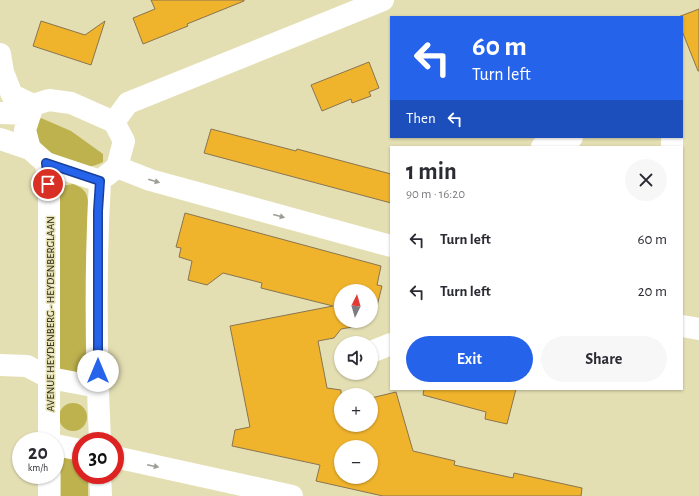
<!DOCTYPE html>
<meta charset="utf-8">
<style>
body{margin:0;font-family:"Alegreya Sans",sans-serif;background:#f7f7f7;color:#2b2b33;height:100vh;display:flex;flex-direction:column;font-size:15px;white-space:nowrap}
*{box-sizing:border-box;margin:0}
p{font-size:13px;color:#7c7c81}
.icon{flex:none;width:22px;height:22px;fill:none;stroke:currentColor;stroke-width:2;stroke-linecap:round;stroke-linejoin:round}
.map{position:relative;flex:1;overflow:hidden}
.sheet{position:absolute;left:390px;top:146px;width:293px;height:244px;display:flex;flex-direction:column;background:#fff;border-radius:0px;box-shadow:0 1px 3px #0004}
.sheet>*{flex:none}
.top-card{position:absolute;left:390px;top:16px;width:293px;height:122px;border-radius:0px;box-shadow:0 1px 3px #0004;background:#2563eb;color:#fff;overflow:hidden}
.needle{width:26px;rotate:5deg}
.fabs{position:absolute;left:334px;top:284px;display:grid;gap:8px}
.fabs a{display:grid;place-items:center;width:44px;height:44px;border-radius:50%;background:#fff;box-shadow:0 1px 3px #0004;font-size:20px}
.speed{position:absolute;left:12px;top:432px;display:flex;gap:8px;font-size:20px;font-weight:700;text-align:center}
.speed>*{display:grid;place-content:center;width:52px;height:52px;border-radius:50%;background:#fff;box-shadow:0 1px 3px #0004;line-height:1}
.speed small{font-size:10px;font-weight:400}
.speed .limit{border:6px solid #d22;background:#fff;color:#111}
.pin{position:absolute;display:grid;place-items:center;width:34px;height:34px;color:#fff;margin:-17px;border:2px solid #fff;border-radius:50%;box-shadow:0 1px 4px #0007}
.me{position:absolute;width:44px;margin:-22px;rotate:0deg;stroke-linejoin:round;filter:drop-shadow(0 0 3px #0008)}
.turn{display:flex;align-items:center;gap:14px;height:84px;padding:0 16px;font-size:18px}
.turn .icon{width:52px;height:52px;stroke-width:2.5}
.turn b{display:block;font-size:28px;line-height:34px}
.then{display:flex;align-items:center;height:38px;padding:0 16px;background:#0003;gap:8px;font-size:15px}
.round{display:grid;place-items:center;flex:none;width:42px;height:42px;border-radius:21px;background:#f7f7f7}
.summary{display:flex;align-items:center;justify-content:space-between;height:68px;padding:0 16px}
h1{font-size:24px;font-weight:700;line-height:30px}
.action{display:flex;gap:8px;margin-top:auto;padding:8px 16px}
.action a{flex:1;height:46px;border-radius:24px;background:#2563eb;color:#fff;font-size:16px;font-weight:700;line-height:46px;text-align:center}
.action a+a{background:#f7f7f7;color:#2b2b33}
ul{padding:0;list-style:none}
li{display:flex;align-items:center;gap:12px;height:52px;padding:0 16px}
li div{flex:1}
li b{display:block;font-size:15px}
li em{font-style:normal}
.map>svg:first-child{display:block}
</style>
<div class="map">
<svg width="699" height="496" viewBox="0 0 699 496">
<rect width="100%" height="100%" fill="#e4dfb3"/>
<path fill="#beb24f" d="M41 118 71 131 103 154V162C77 177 47 153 32 133L34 125Z
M73 184C83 188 87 191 88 202V360L83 372C73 376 68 375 59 368L56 193 62 186Z
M59 417a14 14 0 1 1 28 0a14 14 0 1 1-28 0Z
M61 456H81V475H88V496H61Z"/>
<path fill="#efb32c" stroke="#897550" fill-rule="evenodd" d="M151 0H244V1L187 24 188 26 143 44 133 18 155 9Z
M699 9V71H698L682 31V17H678Z
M41 21 85 35 105 21 91 65 33 46Z
M369 62 379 88 369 92 371 96 352 103 351 99 322 111 311 85Z
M211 129 296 151 297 149 391 174V203L204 153Z
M185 213 381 266 377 285 382 286 377 306 373 305 371 310V291H341V321H360L358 326 341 329 334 338 318 341 327 388 341 390V425H371V398L396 392 413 451 455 461 454 465 513 478 514 473 582 488 581 496H383L316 481 320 465 232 446 235 430 250 427 230 326 333 306 261 288 262 283 223 273 207 285 188 280 192 261 179 257 181 248 176 247ZM341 447H371V477H341Z
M424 389H516L507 424 485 419 486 412 423 395Z"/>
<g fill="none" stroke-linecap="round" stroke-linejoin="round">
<path stroke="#fff" stroke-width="22" d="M0 54 3 72 12 95 33 105
M0 113 29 114
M114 122 128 103 383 0
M0 139 30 149 46 163 100 181
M542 147 572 137
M672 147V137
M30 149 25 130 33 105 49 100 71 103 114 122 124 141 117 167 106 176
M46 163 49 195V441
M117 167 150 180 391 246
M682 326 699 329
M371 352 391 344
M0 365 27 366 50 378 98 387
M100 441C96 355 95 267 100 181
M55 445 81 450
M115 457 292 496
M49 475V496
M100 475 101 496"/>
</g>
<defs><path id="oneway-solid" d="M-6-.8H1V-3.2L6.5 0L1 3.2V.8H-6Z"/></defs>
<g fill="#9e9d95">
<use href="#oneway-solid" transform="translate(154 181) rotate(16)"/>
<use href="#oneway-solid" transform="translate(279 216) rotate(15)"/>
<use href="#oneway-solid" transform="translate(153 466) rotate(12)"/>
</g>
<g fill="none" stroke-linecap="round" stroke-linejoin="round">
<g stroke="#184099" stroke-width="10">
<path id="route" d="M48 184 46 163 100 181 98 211V371"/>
</g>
<use href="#route" stroke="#2563eb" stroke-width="7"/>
</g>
<g text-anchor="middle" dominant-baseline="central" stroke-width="3" stroke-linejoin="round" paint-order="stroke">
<g font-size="11" fill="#272514" stroke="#e4dfb3">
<text transform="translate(50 314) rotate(-90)">AVENUE HEYDENBERG - HEYDENBERGLAAN</text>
</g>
</g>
</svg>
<div class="fabs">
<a><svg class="needle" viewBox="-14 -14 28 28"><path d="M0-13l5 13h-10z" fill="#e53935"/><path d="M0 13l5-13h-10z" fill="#7c7c81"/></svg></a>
<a><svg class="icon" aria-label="sound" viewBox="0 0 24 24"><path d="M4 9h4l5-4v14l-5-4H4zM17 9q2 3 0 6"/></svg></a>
<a>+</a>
<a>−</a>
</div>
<div class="speed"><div>20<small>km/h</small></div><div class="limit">30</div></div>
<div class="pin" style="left:48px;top:184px;background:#d93025"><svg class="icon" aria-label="arrive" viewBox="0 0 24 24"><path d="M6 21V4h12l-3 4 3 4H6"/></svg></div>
<svg class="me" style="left:98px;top:371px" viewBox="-20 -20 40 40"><circle r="19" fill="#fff"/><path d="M0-13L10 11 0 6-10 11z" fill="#2563eb"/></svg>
<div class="top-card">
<div class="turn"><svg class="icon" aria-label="left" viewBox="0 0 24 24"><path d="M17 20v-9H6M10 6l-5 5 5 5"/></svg><div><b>60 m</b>Turn left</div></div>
<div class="then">Then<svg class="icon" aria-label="left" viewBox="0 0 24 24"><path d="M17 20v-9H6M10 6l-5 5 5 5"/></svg></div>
</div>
<section class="sheet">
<div class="summary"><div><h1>1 min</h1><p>90 m · 16:20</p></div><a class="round"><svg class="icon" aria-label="close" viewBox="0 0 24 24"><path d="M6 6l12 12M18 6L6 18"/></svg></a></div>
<ul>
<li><svg class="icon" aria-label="left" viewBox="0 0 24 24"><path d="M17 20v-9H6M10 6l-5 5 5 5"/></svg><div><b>Turn left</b></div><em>60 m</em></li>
<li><svg class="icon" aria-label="left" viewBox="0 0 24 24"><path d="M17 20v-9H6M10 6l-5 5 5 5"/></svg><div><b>Turn left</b></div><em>20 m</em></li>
</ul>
<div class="action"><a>Exit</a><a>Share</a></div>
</section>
</div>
